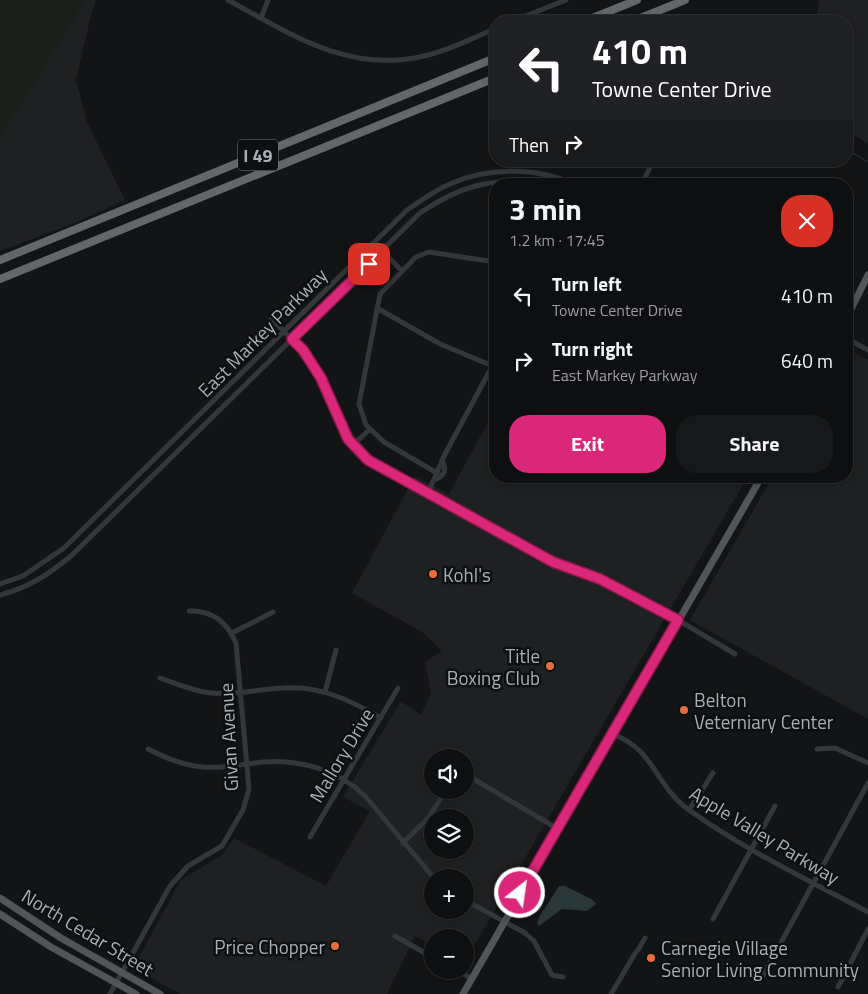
<!DOCTYPE html>
<meta charset="utf-8">
<style>
body{margin:0;font-family:"Titillium Web",sans-serif;background:#171819;color:#f1f3f6;height:100vh;display:flex;flex-direction:column;font-size:19px;white-space:nowrap}
*{box-sizing:border-box;margin:0}
p{font-size:16px;color:#9b9c9f}
.icon{flex:none;width:28px;height:28px;fill:none;stroke:currentColor;stroke-width:2;stroke-linecap:round;stroke-linejoin:round}
.map{position:relative;flex:1;overflow:hidden}
.details{position:absolute;left:489px;top:178px;width:364px;height:305px;display:flex;flex-direction:column;background:#0e0f10;border-radius:20px;box-shadow:0 2px 8px #0003,0 0 0 1px #2e2f30}
.details>*{flex:none}
.hud{position:absolute;left:489px;top:15px;width:364px;height:152px;border-radius:20px;box-shadow:0 2px 8px #0003,0 0 0 1px #2e2f30;background:#202124;color:#fff;overflow:hidden}
.controls{position:absolute;left:424px;top:749px;display:grid;gap:10px}
.controls a{display:grid;place-items:center;width:50px;height:50px;border-radius:50%;background:#0e0f10;box-shadow:0 2px 8px #0003,0 0 0 1px #2e2f30;font-size:25px}
.pin{position:absolute;display:grid;place-items:center;width:42px;height:42px;color:#fff;margin:-21px;border-radius:10px;box-shadow:0 2px 8px #0006}
.me{position:absolute;width:55px;margin:-28px;rotate:30deg;stroke-linejoin:round;filter:drop-shadow(0 0 4px #0008)}
.turn{display:flex;align-items:center;gap:18px;height:105px;padding:0 20px;font-size:22px}
.turn .icon{width:65px;height:65px;stroke-width:2.5}
.turn b{display:block;font-size:35px;line-height:42px}
.then{display:flex;align-items:center;height:48px;padding:0 20px;background:#0003;gap:10px;font-size:19px}
.round{display:grid;place-items:center;flex:none;width:52px;height:52px;border-radius:20px;background:#171819}
.overview{display:flex;align-items:center;justify-content:space-between;height:85px;padding:0 20px}
h1{font-size:30px;font-weight:700;line-height:38px}
.primary-button{display:flex;gap:10px;margin-top:auto;padding:10px 20px}
.primary-button a{flex:1;height:58px;border-radius:20px;background:#db2777;color:#fff;font-size:20px;font-weight:700;line-height:58px;text-align:center}
.primary-button a+a{background:#171819;color:#f1f3f6}
ul{padding:0;list-style:none}
li{display:flex;align-items:center;gap:15px;height:65px;padding:0 20px}
li div{flex:1}
li b{display:block;font-size:19px}
li em{font-style:normal}
.map>svg:first-child{display:block}
</style>
<div class="map">
<svg width="868" height="994" viewBox="0 0 868 994">
<rect width="100%" height="100%" fill="#131415"/>
<path fill="#1f2022" fill-rule="evenodd" d="M85 0H96L92 11 76 80 87 122 125 200 75 223 0 251V137Z
M819 0H868V144L846 130V21H816Z
M846 348 868 360V719L690 620 773 476H846Z
M495 409V476H748L465 961V938H432V946L415 936 387 994H180L133 968 181 880 222 855 234 838 326 886 370 811 343 797 401 701 421 715 431 693 425 662 442 651 422 632 352 593 415 476 449 494ZM432 758H465V790H432ZM432 818H465V850H432ZM432 878H465V910H432Z"/>
<path fill="#1b1f1a" d="M0 0H85L0 137Z"/>
<path fill="#2a3738" d="M559 886H565L593 900 596 904 587 911 562 909 539 926 537 924 539 917Z"/>
<g fill="none" stroke-linecap="round" stroke-linejoin="round">
<path stroke="#2a3738" stroke-width="1" d="M846 149 868 162"/>
<path stroke="#34373a" stroke-width="5" d="M228 0C290 34 350 74 424 56 448 51 472 38 495 29
M261 18 268 0
M513 21 566 0
M642 184 653 161
M382 251 402 271
M377 308 440 344 493 366
M271 319C290 337 308 354 321 377 337 406 341 439 368 460L553 561 600 579 678 620 735 654
M846 338 868 350
M353 445 370 429
M437 473 384 442 366 425 359 404 380 294 416 257 429 252 495 262
M434 480C445 476 447 470 442 460
M428 493 445 454 495 361
M0 584 23 576 64 548 407 210C421 201 435 190 450 184 487 167 537 167 574 184
M0 595C30 587 48 575 72 555L420 213C458 187 493 176 539 184
M232 633 273 612
M160 678C177 684 194 691 211 693 236 695 260 689 284 688 319 685 352 701 381 718
M325 692 336 650
M612 734C654 748 656 787 689 810 745 850 808 880 868 912
M148 749C165 758 182 765 202 767 222 769 243 764 263 762 299 759 339 770 365 796L434 878
M817 749 835 748 868 763
M465 774 558 829
M689 810 713 773
M310 837 398 688
M403 843 429 817 446 790
M465 900 525 933 534 941 552 975 563 977
M713 919 775 806
M395 936 432 957
M638 950 645 938
M456 970 471 978
M760 981 868 783
M838 987 868 929
M110 994 170 886 188 866 222 846 243 810 249 789 236 643C227 622 212 610 189 611
M611 994 636 952"/>
<path stroke="#515558" stroke-width="7" d="M846 319 868 275
M0 898 61 938 160 994
M0 914 51 947 136 994
M463 994 762 476"/>
<path stroke="#61676a" stroke-width="8" d="M585 21 637 0
M633 21 685 0
M0 260 495 58
M0 279 495 78"/>
</g>
<g fill="none" stroke-linecap="round" stroke-linejoin="round">
<g stroke="#8e194d" stroke-width="12">
<path id="route" d="M369 264 292 339 303 350 321 378 348 439 368 460 553 562 600 579 678 620 520 893"/>
</g>
<use href="#route" stroke="#db2777" stroke-width="9"/>
</g>
<g fill="#e96e37" stroke="#0e0f10" stroke-width="2">
<circle cx="433" cy="574" r="5"/>
<circle cx="550" cy="666" r="5"/>
<circle cx="684" cy="710" r="5"/>
<circle cx="335" cy="946" r="5"/>
<circle cx="651" cy="958" r="5"/>
</g>
<g text-anchor="middle" dominant-baseline="central" stroke-width="5" stroke-linejoin="round" paint-order="stroke">
<rect fill="#0e0f10" stroke="#787f84" stroke-width="1" x="238" y="139.5" width="40" height="31" rx="4"/>
<g font-size="18" font-weight="bold" fill="#a5afb5">
<text x="258" y="155">I 49</text>
</g>
<g font-size="19" fill="#a5afb5" stroke="#0e0f10">
<text transform="translate(262 332) rotate(-45)">East Markey Parkway</text>
<text transform="translate(228 737) rotate(-93)">Givan Avenue</text>
<text transform="translate(341 755) rotate(-59)">Mallory Drive</text>
<text transform="translate(765 835) rotate(31)">Apple Valley Parkway</text>
<text transform="translate(88 932) rotate(31)">North Cedar Street</text>
</g>
<g font-size="19" fill="#a5afb5" stroke="#0e0f10" text-anchor="start">
<text x="443" y="574">Kohl's</text>
<text x="540" y="655" text-anchor="end">Title<tspan x="540" dy="22">Boxing Club</tspan></text>
<text x="694" y="699">Belton<tspan x="694" dy="22">Veterniary Center</tspan></text>
<text x="325" y="946" text-anchor="end">Price Chopper</text>
<text x="661" y="947">Carnegie Village<tspan x="661" dy="22">Senior Living Community</tspan></text>
</g>
</g>
</svg>
<div class="controls">
<a><svg class="icon" aria-label="sound" viewBox="0 0 24 24"><path d="M4 9h4l5-4v14l-5-4H4zM17 9q2 3 0 6"/></svg></a>
<a><svg class="icon" aria-label="layers" viewBox="0 0 24 24"><path d="M12 4l9 5-9 5-9-5zM3 14l9 5 9-5"/></svg></a>
<a>+</a>
<a>−</a>
</div>
<div class="pin" style="left:369px;top:264px;background:#d93025"><svg class="icon" aria-label="arrive" viewBox="0 0 24 24"><path d="M6 21V4h12l-3 4 3 4H6"/></svg></div>
<svg class="me" style="left:520px;top:893px" viewBox="-20 -20 40 40"><circle r="17" fill="#db2777" stroke="#fff" stroke-width="3"/><path d="M0-11L8 9 0 5-8 9z" fill="#fff"/></svg>
<div class="hud">
<div class="turn"><svg class="icon" aria-label="left" viewBox="0 0 24 24"><path d="M17 20v-9H6M10 6l-5 5 5 5"/></svg><div><b>410 m</b>Towne Center Drive</div></div>
<div class="then">Then<svg class="icon" aria-label="right" viewBox="0 0 24 24"><path d="M7 20v-9h11M14 6l5 5-5 5"/></svg></div>
</div>
<section class="details">
<div class="overview"><div><h1>3 min</h1><p>1.2 km · 17:45</p></div><a class="round" style="background:#d93025;color:#fff"><svg class="icon" aria-label="close" viewBox="0 0 24 24"><path d="M6 6l12 12M18 6L6 18"/></svg></a></div>
<ul>
<li><svg class="icon" aria-label="left" viewBox="0 0 24 24"><path d="M17 20v-9H6M10 6l-5 5 5 5"/></svg><div><b>Turn left</b><p>Towne Center Drive</p></div><em>410 m</em></li>
<li><svg class="icon" aria-label="right" viewBox="0 0 24 24"><path d="M7 20v-9h11M14 6l5 5-5 5"/></svg><div><b>Turn right</b><p>East Markey Parkway</p></div><em>640 m</em></li>
</ul>
<div class="primary-button"><a>Exit</a><a>Share</a></div>
</section>
</div>
